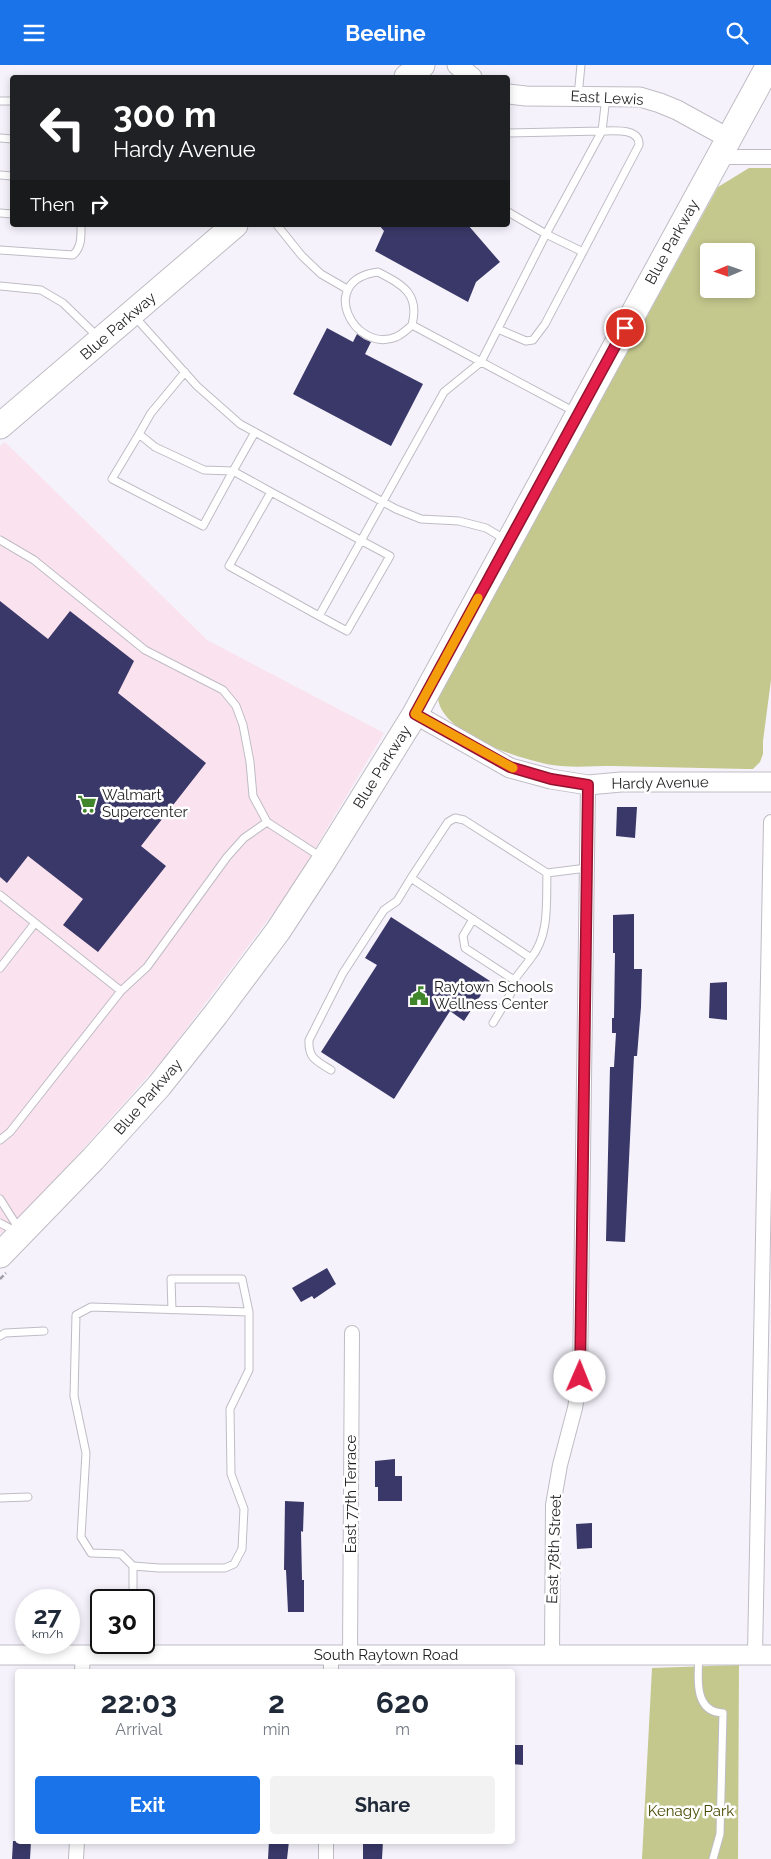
<!DOCTYPE html>
<style>
body{margin:0;font-family:Raleway,sans-serif;background:#f2f2f3;color:#1f2937;height:100vh;display:flex;flex-direction:column;font-size:19px;white-space:nowrap}
*{box-sizing:border-box;margin:0}
p{font-size:16px;color:#747a83}
.icon{flex:none;width:28px;height:28px;fill:none;stroke:currentColor;stroke-width:2;stroke-linecap:round;stroke-linejoin:round}
.map{position:relative;flex:1;overflow:hidden}
.panel{position:absolute;left:15px;top:1604px;width:500px;height:175px;display:flex;flex-direction:column;background:#fff;border-radius:5px;box-shadow:0 2px 8px #0003}
.panel>*{flex:none}
.hud{position:absolute;left:10px;top:10px;width:500px;height:152px;border-radius:5px;box-shadow:0 2px 8px #0003;background:#202124;color:#fff;overflow:hidden}
.needle{width:32px;rotate:268deg}
.tools{position:absolute;left:700px;top:178px;display:grid;gap:10px}
.tools a{display:grid;place-items:center;width:55px;height:55px;border-radius:5px;background:#fff;box-shadow:0 2px 8px #0003;font-size:25px}
.speed{position:absolute;left:15px;top:1524px;display:flex;gap:10px;font-size:25px;font-weight:700;text-align:center}
.speed>*{display:grid;place-content:center;width:65px;height:65px;border-radius:50%;background:#fff;box-shadow:0 2px 8px #0003;line-height:1}
.speed small{font-size:12px;font-weight:400}
.speed .limit{border:2px solid #111;border-radius:8px;background:#fff;color:#111}
.pin{position:absolute;display:grid;place-items:center;width:42px;height:42px;color:#fff;margin:-21px;border:2px solid #fff;border-radius:50%;box-shadow:0 1px 5px #0007}
.me{position:absolute;width:55px;margin:-28px;rotate:1deg;stroke-linejoin:round;filter:drop-shadow(0 0 4px #0008)}
.turn{display:flex;align-items:center;gap:18px;height:105px;padding:0 20px;font-size:22px}
.turn .icon{width:65px;height:65px;stroke-width:2.5}
.turn b{display:block;font-size:35px;line-height:42px}
.then{display:flex;align-items:center;height:48px;padding:0 20px;background:#0003;gap:10px;font-size:19px}
.eta{display:flex;justify-content:space-evenly;align-items:center;height:85px;text-align:center}
.eta b{font-size:30px;font-weight:700;line-height:35px}
.action{display:flex;gap:10px;margin-top:auto;padding:10px 20px}
.action a{flex:1;height:58px;border-radius:5px;background:#1a73e8;color:#fff;font-size:20px;font-weight:700;line-height:58px;text-align:center}
.action a+a{background:#f2f2f3;color:#1f2937}
header{display:flex;justify-content:space-between;align-items:center;height:65px;padding:0 20px;background:#1a73e8;color:#fff;font-size:22px;font-weight:700}
.map>svg:first-child{display:block}
</style>
<header><svg class="icon" aria-label="menu" viewBox="0 0 24 24"><path d="M4 6h16M4 12h16M4 18h16"/></svg>Beeline<svg class="icon" aria-label="search" viewBox="0 0 24 24"><circle cx="10" cy="10" r="6"/><path d="M15 15l6 6"/></svg></header>
<div class="map">
<svg width="771" height="1794" viewBox="0 0 771 1794">
<rect width="100%" height="100%" fill="#f5f2fb"/>
<path fill="#fae2ee" d="M5 377 207 575 384 668 291 824 165 992 34 1139 0 1169V381Z"/>
<path fill="#c4c88d" fill-rule="evenodd" d="M749 103H771V615L763 676V689L760 697 753 704H746C701 703 657 702 613 701 593 701 572 703 552 700 521 695 439 668 438 632L718 122ZM709 186H746V224H709Z
M739 1600 738 1794H642L652 1603Z"/>
<path fill="#393868" d="M379 160H468L500 197 476 217 468 237 375 186 384 166Z
M327 263 353 277 357 269 364 274 371 277 365 289 423 319 391 381 293 329Z
M0 536 48 574 70 546 134 596 118 628 206 698 141 781 166 801 98 887 63 860 83 834 28 791 7 818 0 812Z
M617 742H637L635 773 616 771Z
M634 849V904H642L641 942 637 991H634L625 1177 606 1176 610 1002H614L616 968H612V953H614L615 888H613V850Z
M391 852 490 916 464 956 450 946 394 1034 321 987 377 900 365 893Z
M727 917V955L709 953 710 918Z
M327 1203 336 1219 314 1234 312 1231 301 1237 292 1223Z
M395 1394V1411H402V1436H378V1422H375V1396Z
M285 1436 304 1437 303 1467 301 1466 302 1515H304V1547H288L286 1505H284Z
M592 1458V1483L577 1484 576 1459Z
M512 1680H523V1700L512 1699Z
M13 1776H31L30 1794H12Z
M269 1776H289L287 1794H268Z
M363 1776H383L382 1794H363Z"/>
<g fill="none" stroke-linecap="round" stroke-linejoin="round">
<g stroke="#bfbcc4" stroke-width="9">
<path id="lane" d="M578 31 581 0
M0 36H12
M508 68 602 66 606 32
M0 73 12 74
M0 110 12 111
M0 148 12 149
M277 160 302 191 321 209 347 224
M0 185 73 190C82 182 81 171 81 160
M378 207C403 220 420 229 412 260 407 265 402 269 396 272 354 289 316 215 378 207Z
M0 221 41 225 63 238 97 271
M135 252 197 321 240 359 396 444 421 454 459 456 486 463 506 475
M412 260 575 347
M498 264 526 276 533 275 545 259 639 80C640 63 614 66 602 66L546 169 583 187
M255 367 233 406 271 427 229 501 319 551 444 327 481 297 546 169 508 147
M139 369 112 414 203 461 233 406 204 405 155 382 139 369 151 348 185 307
M271 427 390 491 347 566 319 551
M0 475 34 495 145 585 223 625 236 641 243 660 250 697 253 731 267 757
M547 808 464 755 455 753 448 757 411 813 531 893C550 870 546 836 547 808L587 803
M0 830 121 926
M473 854 463 871 465 883 514 915 531 893
M0 903 35 858
M493 958 514 923V915
M331 1005C317 996 308 994 309 975L343 908 384 845 397 836 411 813
M0 1075 10 1067 121 926 147 902 227 792 244 773 267 757 321 792
M0 1134 19 1164
M0 1158 17 1167
M0 1271 5 1268 44 1266
M0 1433 28 1432
M133 1501 159 1503H225L234 1499 242 1484 244 1444 231 1409 230 1344 249 1305V1247L242 1214H171L172 1245
M133 1535V1501L121 1489 91 1488 81 1472 86 1388 74 1331 76 1250 91 1242 249 1247
M132 1590V1578
M699 1591C698 1611 693 1647 723 1648L720 1769 713 1794"/>
</g>
<g stroke="#bfbcc4" stroke-width="16">
<path id="street" d="M719 92H771
M350 1590 352 1268
M552 1590 553 1440 560 1400 575 1343 580 1312 588 720
M755 1590 771 757
M82 1606 83 1590
M331 1606V1590
M76 1794 77 1776
M326 1794V1776"/>
</g>
<g stroke="#bfbcc4" stroke-width="21">
<path id="secondary" d="M457 0 472 12
M508 29 526 31 640 32 660 38 677 45 728 73
M415 649 510 703 551 714 588 720 621 717H771
M0 1590H771"/>
</g>
<g stroke="#bfbcc4" stroke-width="27">
<path id="highway" d="M407 12 422 0
M0 361 235 160
M0 1190 93 1094 159 1021 216 949 278 866 325 794 415 649 769 0"/>
</g>
<path stroke="#a19ea5" stroke-width="2.5" stroke-dasharray="5 2.5" stroke-linecap="butt" d="M0 1214 6 1208"/>
<use href="#lane" stroke="#fff" stroke-width="7"/>
<use href="#street" stroke="#fff" stroke-width="14"/>
<use href="#secondary" stroke="#fff" stroke-width="19"/>
<use href="#highway" stroke="#fff" stroke-width="25"/>
</g>
<g fill="none" stroke-linecap="round" stroke-linejoin="round">
<g stroke="#92132f" stroke-width="12">
<path id="route" d="M580 1312 588 720 551 714 510 702 415 649 625 263"/>
</g>
<use href="#route" stroke="#e11d48" stroke-width="9"/>
<path stroke="#f59e0b" stroke-width="9" d="M478 533 415 649 513 703"/>
</g>
<defs>
<g id="supermarket-bare" transform="scale(1.5)"><path d="M-6-5.5h2.5l.6 2H6L4.5 2H-2.5L-4.4-4H-6ZM-1.5 3.2a1.3 1.3 0 1 0 .1 0ZM3 3.2a1.3 1.3 0 1 0 .1 0Z" fill="#41862b" stroke="#fff" stroke-width="2.5" paint-order="stroke"/></g>
<g id="civic-bare" transform="scale(1.5)"><path d="M-.6-6.5H3V-4.5H.6V-3L4-1V1h2V6H-6V1h2V-1L-.6-3ZM-1.2 2.5V6h2.4V2.5Z" fill="#41862b" stroke="#fff" stroke-width="2.5" paint-order="stroke"/></g>
</defs>
<g fill-rule="evenodd">
<use href="#supermarket-bare" x="87" y="739"/>
<use href="#civic-bare" x="419" y="931"/>
</g>
<g text-anchor="middle" dominant-baseline="central" stroke-width="5" stroke-linejoin="round" paint-order="stroke">
<g font-size="15" fill="#201e21" stroke="#fff">
<text transform="translate(607 33) rotate(3)">East Lewis</text>
<text transform="translate(672 177) rotate(-61)">Blue Parkway</text>
<text transform="translate(118 261) rotate(-41)">Blue Parkway</text>
<text transform="translate(382 702) rotate(-58)">Blue Parkway</text>
<text transform="translate(660 718) rotate(-1)">Hardy Avenue</text>
<text transform="translate(148 1032) rotate(-49)">Blue Parkway</text>
<text transform="translate(351 1429) rotate(-90)">East 77th Terrace</text>
<text transform="translate(554 1484) rotate(-88)">East 78th Street</text>
<text x="386" y="1590">South Raytown Road</text>
</g>
<g font-size="15" fill="#201e21" stroke="#fff" text-anchor="start">
<text x="102" y="730">Walmart<tspan x="102" dy="17">Supercenter</tspan></text>
<text x="434" y="922">Raytown Schools<tspan x="434" dy="17">Wellness Center</tspan></text>
</g>
<g font-size="15" fill="#484a00" stroke="#fff">
<text x="691" y="1746">Kenagy Park</text>
</g>
</g>
</svg>
<div class="tools">
<a><svg class="needle" viewBox="-14 -14 28 28"><path d="M0-13l5 13h-10z" fill="#e53935"/><path d="M0 13l5-13h-10z" fill="#747a83"/></svg></a>
</div>
<div class="speed"><div>27<small>km/h</small></div><div class="limit">30</div></div>
<div class="pin" style="left:625px;top:263px;background:#d93025"><svg class="icon" aria-label="arrive" viewBox="0 0 24 24"><path d="M6 21V4h12l-3 4 3 4H6"/></svg></div>
<svg class="me" style="left:580px;top:1312px" viewBox="-20 -20 40 40"><circle r="19" fill="#fff"/><path d="M0-13L10 11 0 6-10 11z" fill="#e11d48"/></svg>
<div class="hud">
<div class="turn"><svg class="icon" aria-label="left" viewBox="0 0 24 24"><path d="M17 20v-9H6M10 6l-5 5 5 5"/></svg><div><b>300 m</b>Hardy Avenue</div></div>
<div class="then">Then<svg class="icon" aria-label="right" viewBox="0 0 24 24"><path d="M7 20v-9h11M14 6l5 5-5 5"/></svg></div>
</div>
<section class="panel">
<div class="eta">
<div><b>22:03</b><p>Arrival</p></div>
<div><b>2</b><p>min</p></div>
<div><b>620</b><p>m</p></div>
</div>
<div class="action"><a>Exit</a><a>Share</a></div>
</section>
</div>
